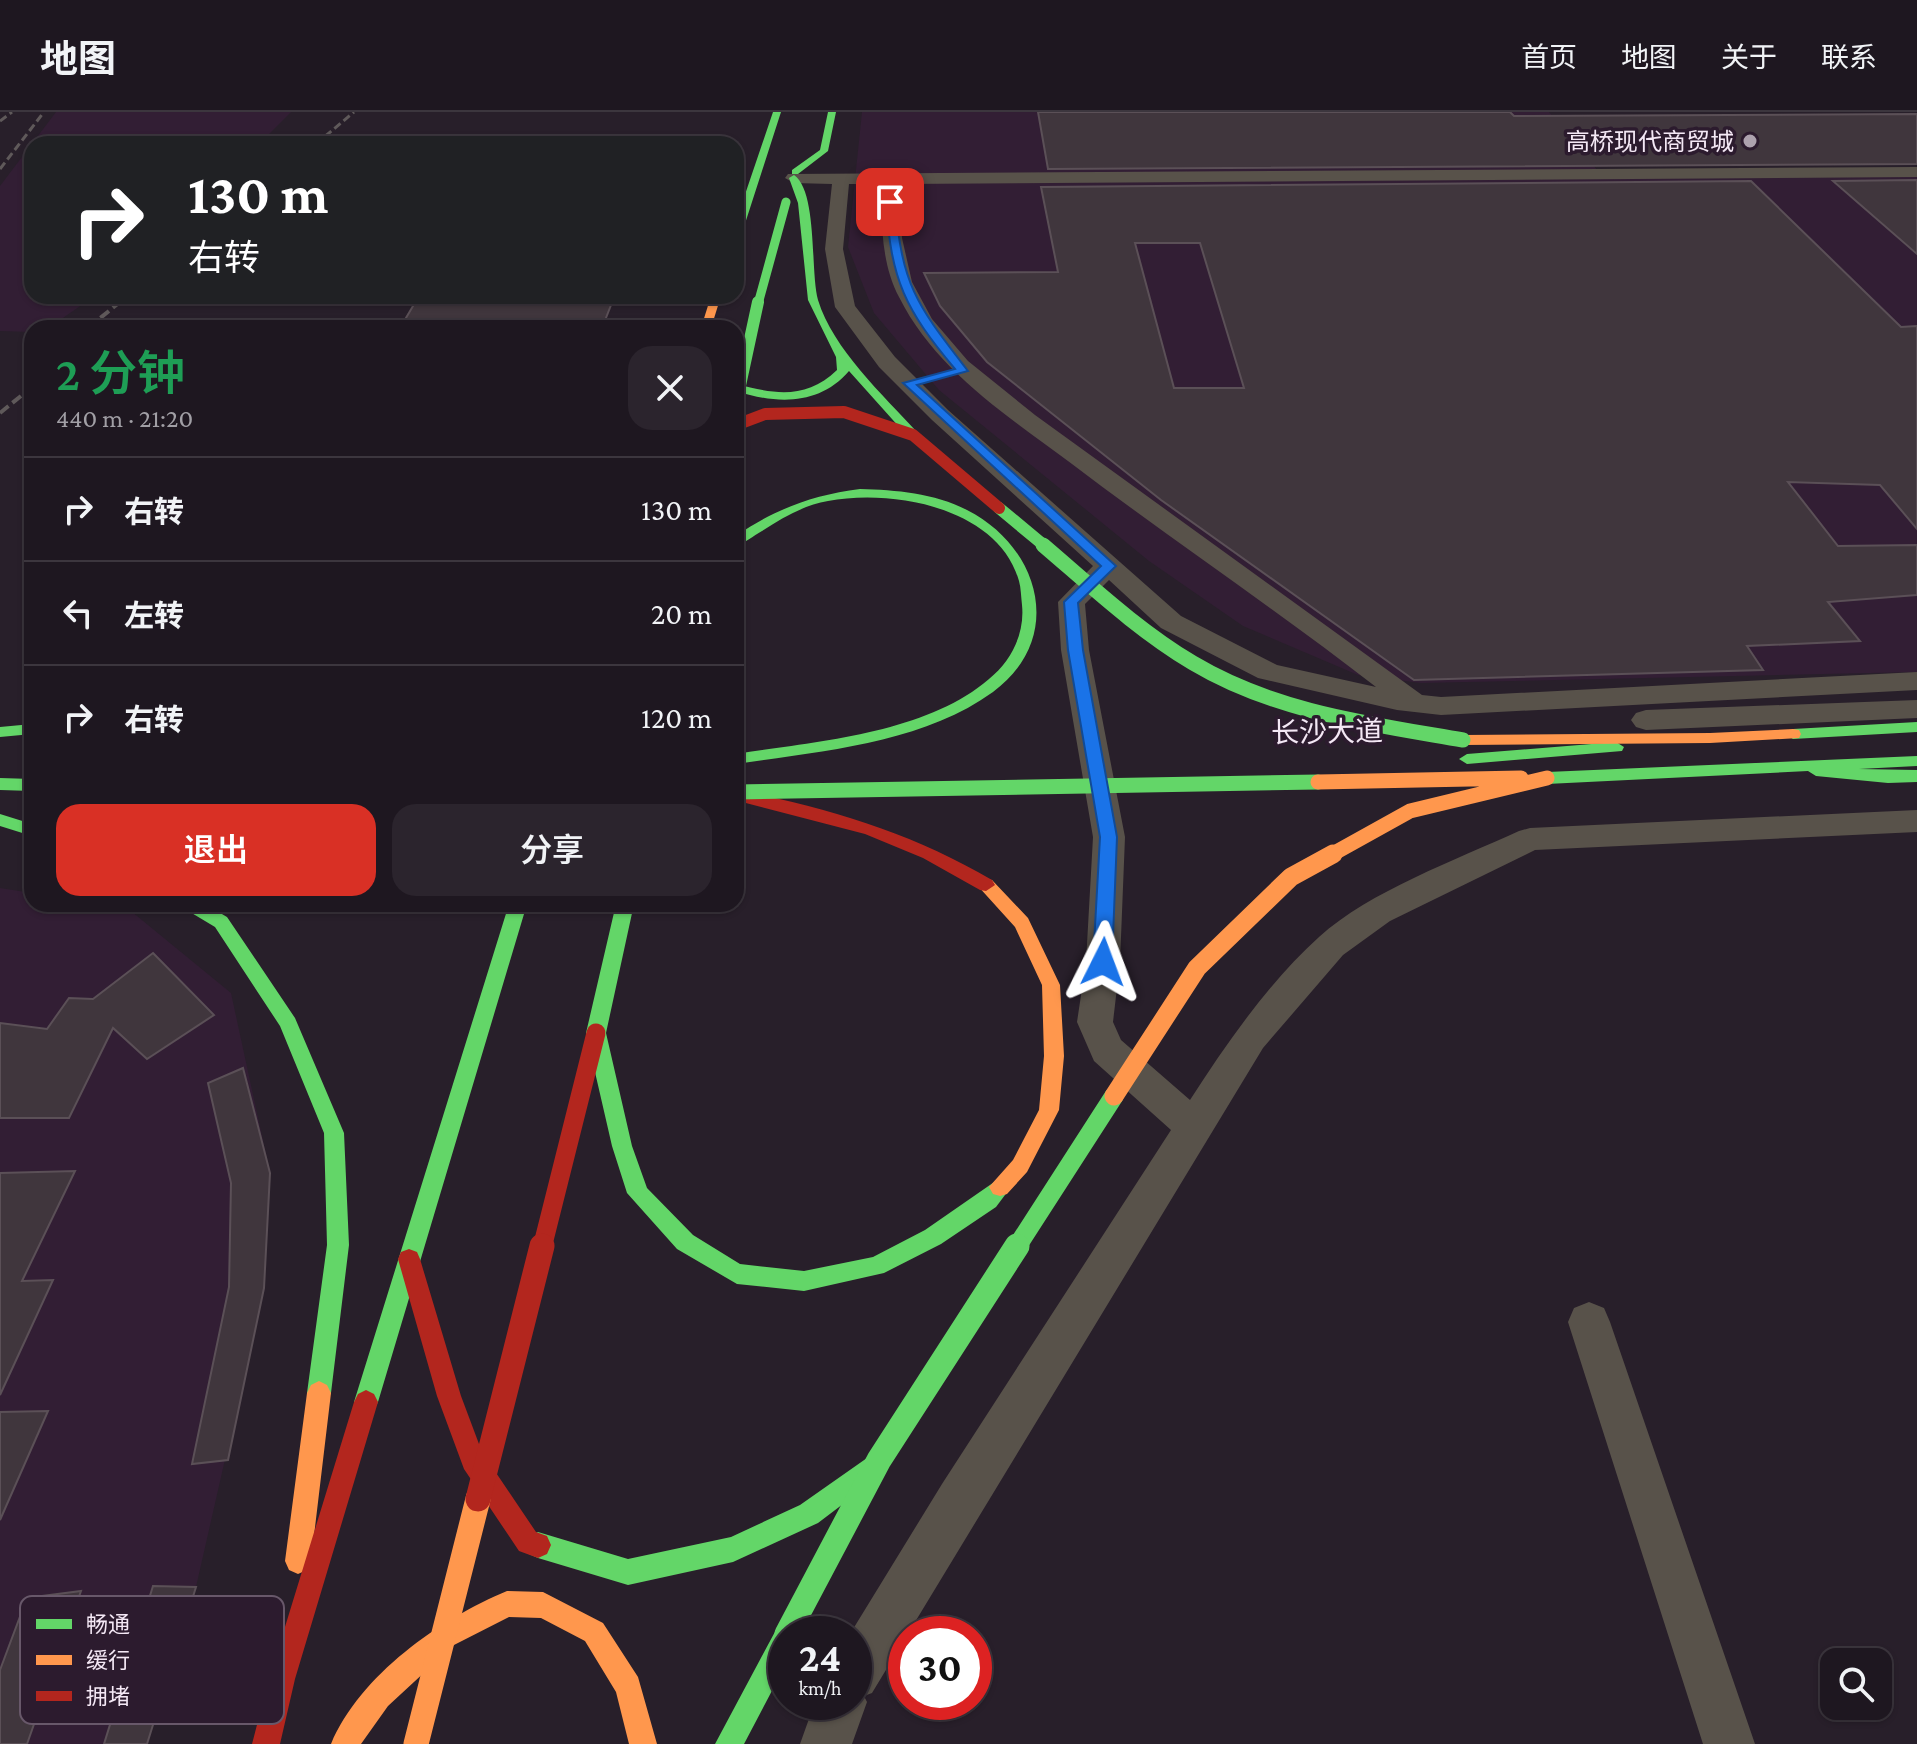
<!DOCTYPE html>
<html lang="zh">
<meta charset="utf-8">
<style>
body{margin:0;font-family:"Crimson Pro","Noto Sans SC",serif;background:#2b242d;color:#f1f3f6;height:100vh;display:flex;flex-direction:column;font-size:30px;white-space:nowrap}
*{box-sizing:border-box;margin:0}
p{font-size:26px;color:#a19fa5}
.icon{flex:none;width:44px;height:44px;fill:none;stroke:currentColor;stroke-width:2;stroke-linecap:round;stroke-linejoin:round}
.map{position:relative;flex:1;overflow:hidden}
.details{position:absolute;left:24px;top:208px;width:720px;height:592px;display:flex;flex-direction:column;background:#1e1720;border-radius:24px;box-shadow:0 2px 6px #0004,0 0 0 2px #3c363e}
.details>*{flex:none}
.hud{position:absolute;left:24px;top:24px;width:720px;height:168px;border-radius:24px;box-shadow:0 2px 6px #0004,0 0 0 2px #3c363e;background:#202124;color:#fff;overflow:hidden}
.controls{position:absolute;left:1820px;top:1536px;display:grid;gap:16px}
.controls a{display:grid;place-items:center;width:72px;height:72px;border-radius:16px;background:#1e1720;box-shadow:0 2px 6px #0004,0 0 0 2px #3c363e;font-size:40px}
.speed{position:absolute;left:768px;top:1504px;display:flex;gap:16px;font-size:40px;font-weight:700;text-align:center}
.speed>*{display:grid;place-content:center;width:104px;height:104px;border-radius:50%;background:#1e1720;box-shadow:0 2px 6px #0004,0 0 0 2px #3c363e;line-height:1}
.speed small{font-size:20px;font-weight:400}
.speed .limit{border:12px solid #d22;background:#fff;color:#111}
.pin{position:absolute;display:grid;place-items:center;width:68px;height:68px;color:#fff;margin:-34px;border-radius:16px;box-shadow:0 4px 12px #0006}
.me{position:absolute;width:88px;margin:-44px;rotate:3deg;stroke-linejoin:round;filter:drop-shadow(0 0 6px #0008)}
.turn{display:flex;align-items:center;gap:28px;height:168px;padding:0 32px;font-size:36px}
.turn .icon{width:104px;height:104px;stroke-width:2.5}
.turn b{display:block;font-size:56px;line-height:68px}
.round{display:grid;place-items:center;flex:none;width:84px;height:84px;border-radius:24px;background:#2b242d}
.overview{display:flex;align-items:center;justify-content:space-between;height:136px;padding:0 32px}
h1{font-size:48px;font-weight:600;line-height:60px;color:#1e9e55}
.primary-button{display:flex;gap:16px;margin-top:auto;padding:16px 32px}
.primary-button a{flex:1;height:92px;border-radius:24px;background:#d93025;color:#fff;font-size:32px;font-weight:600;line-height:92px;text-align:center}
.primary-button a+a{background:#2b242d;color:#f1f3f6}
ul{padding:0;list-style:none}
li{display:flex;align-items:center;gap:24px;height:104px;padding:0 32px;border-top:2px solid #3c363e}
li div{flex:1}
li b{display:block;font-size:30px}
li em{font-style:normal}
header{display:flex;align-items:center;gap:48px;box-sizing:border-box;height:112px;padding:0 40px;background:#1e1720;border-bottom:2px solid #3c363e}
header strong{font-size:38px}
nav{display:flex;gap:44px;margin-inline-start:auto;font-size:28px}
.map>svg:first-child{display:block}
</style>
<header>
<strong>地图</strong>
<nav><a>首页</a><a>地图</a><a>关于</a><a>联系</a></nav>
</header>
<div class="map">
<svg width="1917" height="1632" viewBox="0 0 1917 1632">
<rect width="100%" height="100%" fill="#281f2a"/>
<path fill="#321e34" d="M56 0H291L259 32H32V184H95L48 216H32V220L0 219V74Z
M862 0H1549L1597 58 1917 57V560L1421 571 1358 563 1243 514 1149 449 939 278 874 201 848 135Z
M0 776 32 781V792H104L126 795 231 881 270 1061 264 1176 196 1475 147 1632H0Z"/>
<path fill="#40363d" stroke="#5b5057" stroke-width="2" fill-rule="evenodd" d="M1038 0H1510L1514 4 1917 2V52L1048 57Z
M1917 68V142L1833 69Z
M1751 69 1901 215 1917 214V417L1880 373 1788 370 1838 434 1917 433V483L1828 490 1860 529 1747 534 1763 558 1414 568 1161 388 987 250 940 194 924 161 1058 160 1041 75ZM1135 131H1200L1244 276H1174Z
M613 188 602 216H400L416 189Z
M153 841 214 903 147 947 113 916 69 1006H0V911L47 917 69 886 93 887Z
M243 956 270 1061 264 1176 228 1348 192 1352 229 1175 231 1071 208 971Z
M75 1059 22 1169 53 1168 0 1283V1061Z
M48 1299 0 1408V1300Z
M153 1474 196 1475 147 1632H104Z
M81 1479 27 1632H0V1558L27 1486Z"/>
<g fill="none" stroke-linecap="round" stroke-linejoin="round">
<path fill="#58524a" fill-rule="evenodd" d="M1917 55V65L900 72 902 126 912 170 932 207 968 249 1035 303 1422 583 1441 585 1917 560V578L1441 603 1397 598 1258 566 1161 516 1109 468 1085 492 1089 538 1125 725 1120 850 1113 910 1121 928 1190 988C1226 932 1269 870 1319 825 1370 779 1456 748 1519 719L1530 716 1917 698V720L1535 738 1390 809 1343 843 1263 936 872 1581 864 1584 867 1590 852 1632H800L815 1590H854V1522H850L942 1372 1171 1018 1094 949 1077 910 1086 850 1093 725 1061 538 1058 490 1093 454 932 308 879 255 835 195 825 137 832 72 794 71 785 66 788 62ZM849 72H882C881 110 881 151 899 185 936 259 1008 304 1072 352 1172 428 1277 498 1376 575L1277 553 1181 504 948 298 895 245 855 194 843 137Z
M1917 588V606L1646 618 1636 615 1631 608 1636 601 1646 598Z
M1589 1190 1604 1196 1610 1210 1755 1632H1703L1568 1210 1574 1196Z"/>
<path fill="#63d668" fill-rule="evenodd" d="M773 0H781L741 124 736 127V109Z
M828 0H836L828 39 798 62H792V58L820 38Z
M794 63C818 80 810 159 818 188 833 237 883 283 917 320V326H909L849 259C819 294 776 292 736 279V272C774 282 806 288 837 258L836 245 808 188 798 91 789 66Z
M860 377C896 378 934 381 967 398 1040 435 1066 526 993 580 921 632 821 639 736 652V642C817 629 925 622 989 567 1011 549 1025 522 1022 493 1021 485 1021 476 1019 469 998 395 892 377 828 389 804 393 782 406 762 419 753 424 745 431 736 434V424C775 397 813 383 860 377Z
M1917 610V620L1793 627 1785 622 1793 617Z
M32 612V622L0 625V615Z
M1616 630 1624 635 1622 639 1467 652 1459 647 1467 642Z
M1917 644V654L1859 657 1917 658V670L1888 671 1816 664 1808 659 1547 672 1539 666 1547 660Z
M0 666 32 667V679L0 678Z
M0 702 32 712V724L0 714Z
M182 792H205L227 805 295 906 344 1021 349 1133 331 1281 327 1289 319 1293 311 1289 307 1281 327 1133 324 1021 280 914 215 815 185 797Z
M509 792H527L378 1290 374 1298 366 1302 358 1298 354 1290Z
M616 792H634L606 921 632 1034 647 1076 693 1123 740 1152 804 1159 873 1145 925 1118 1000 1066 1007 1068 1011 1075 996 1095 941 1132 884 1161 804 1179 737 1172 677 1137 627 1081 612 1034 586 921Z
M867 1346 876 1349 879 1358 876 1367 818 1411 733 1450 628 1473 538 1446 529 1442 525 1433 529 1424 538 1420 628 1447 731 1425 800 1393Z
M786 1512 795 1516 798 1522H786V1552L744 1632H715L777 1516Z"/>
<path fill="#ff974d" fill-rule="evenodd" d="M711 184H721L711 216H701Z
M1793 617 1799 618 1801 622 1799 626 1710 631 1463 633 1455 628 1463 623 1710 621Z
M986 767 992 768 1028 806 1060 873 1064 944 1059 998 1027 1060 1007 1082 1000 1084 993 1082 989 1075 1013 1048 1039 998 1044 944 1042 873 1015 815 977 773Z
M319 1269 327 1273 331 1281 311 1449 307 1458 298 1462 289 1458 285 1449 307 1281 311 1273Z
M507 1479 543 1480 603 1511 638 1565 657 1632H629L616 1580 585 1529 541 1506 509 1505 454 1533 388 1594 361 1632H331C360 1563 440 1507 507 1479Z"/>
<path fill="#b3261e" fill-rule="evenodd" d="M748 680C835 698 916 723 992 768L995 773 986 779 980 778 923 746 865 722 742 690 740 686Z
M409 1137 417 1140 420 1147 461 1284 482 1340 536 1420 547 1424 551 1433 547 1442 538 1446 519 1439 464 1357 437 1284 398 1147 401 1140Z
M366 1278 374 1282 378 1290 295 1567 280 1632H252L269 1567 354 1290 358 1282Z"/>
<path stroke="#5f595a" stroke-width="3" stroke-dasharray="8 4" stroke-linecap="butt" d="M0 9 12 0
M316 32 354 0
M0 57 44 0
M117 192 128 184"/>
<path stroke="#5f595a" stroke-width="4" stroke-dasharray="11 5" stroke-linecap="butt" d="M88 216 120 190
M0 301 32 275"/>
<path stroke="#63d668" stroke-width="9" d="M758 192 786 90"/>
<path stroke="#63d668" stroke-width="12" d="M736 292 758 190
M999 396 1046 435"/>
<path stroke="#63d668" stroke-width="15" d="M1043 433C1091 474 1139 519 1193 551 1275 600 1371 612 1463 628
M736 680 1318 670"/>
<path stroke="#63d668" stroke-width="19" d="M1016 1136 1114 984"/>
<path stroke="#63d668" stroke-width="25" d="M787 1522 879 1348 1017 1134"/>
<path stroke="#ff974d" stroke-width="15" d="M1318 670 1521 666
M1329 744 1410 699 1547 666"/>
<path stroke="#ff974d" stroke-width="19" d="M1114 984 1197 856 1291 765 1333 742"/>
<path stroke="#ff974d" stroke-width="25" d="M416 1632 478 1387"/>
<path stroke="#b3261e" stroke-width="12" d="M736 313 765 302 844 300 913 323 999 396"/>
<path stroke="#b3261e" stroke-width="19" d="M542 1136 596 921"/>
<path stroke="#b3261e" stroke-width="25" d="M478 1387 542 1134"/>
</g>
<path fill="#1a73e8" stroke="#114b97" stroke-width="2" d="M890 88 895 90C902 176 918 194 968 259L917 273 1116 454 1078 491 1083 538 1117 725 1112 850 1103 857 1093 850 1100 725 1068 538 1064 490 1101 454 903 271 955 257C905 197 891 169 886 90Z"/>
<circle fill="#ada2ae" stroke="#2c1b2e" stroke-width="3" cx="1750" cy="29" r="8"/>
<g text-anchor="middle" dominant-baseline="central" stroke-width="7" stroke-linejoin="round" paint-order="stroke">
<g font-size="24" fill="#f4e8f5" stroke="#2c1b2e" text-anchor="end">
<text x="1734" y="29">高桥现代商贸城</text>
</g>
<g font-size="28" fill="#f4e8f5" stroke="#2c1b2e">
<text transform="translate(1327 620) rotate(-1)">长沙大道</text>
</g>
</g>
<rect x="20" y="1484" width="264" height="128" rx="12" fill="#2c1b2e" stroke="#68586a" stroke-width="2"/>
<rect x="36" y="1507" width="36" height="10" fill="#63d668"/>
<rect x="36" y="1543" width="36" height="10" fill="#ff974d"/>
<rect x="36" y="1579" width="36" height="10" fill="#b3261e"/>
<g font-size="22" fill="#f4e8f5">
<text x="86" y="1520">畅通</text>
<text x="86" y="1556">缓行</text>
<text x="86" y="1592">拥堵</text>
</g>
</svg>
<div class="controls">
<a><svg class="icon" aria-label="search" viewBox="0 0 24 24"><circle cx="10" cy="10" r="6"/><path d="M15 15l6 6"/></svg></a>
</div>
<div class="speed"><div>24<small>km/h</small></div><div class="limit">30</div></div>
<div class="pin" style="left:890px;top:90px;background:#d93025"><svg class="icon" aria-label="arrive" viewBox="0 0 24 24"><path d="M6 21V4h12l-3 4 3 4H6"/></svg></div>
<svg class="me" style="left:1103px;top:850px" viewBox="-20 -20 40 40"><path d="M0-17L14 15 0 8-14 15z" fill="#1a73e8" stroke="#fff" stroke-width="4"/></svg>
<div class="hud">
<div class="turn"><svg class="icon" aria-label="right" viewBox="0 0 24 24"><path d="M7 20v-9h11M14 6l5 5-5 5"/></svg><div><b>130 m</b>右转</div></div>
</div>
<section class="details">
<div class="overview"><div><h1>2 分钟</h1><p>440 m · 21:20</p></div><a class="round"><svg class="icon" aria-label="close" viewBox="0 0 24 24"><path d="M6 6l12 12M18 6L6 18"/></svg></a></div>
<ul>
<li><svg class="icon" aria-label="right" viewBox="0 0 24 24"><path d="M7 20v-9h11M14 6l5 5-5 5"/></svg><div><b>右转</b></div><em>130 m</em></li>
<li><svg class="icon" aria-label="left" viewBox="0 0 24 24"><path d="M17 20v-9H6M10 6l-5 5 5 5"/></svg><div><b>左转</b></div><em>20 m</em></li>
<li><svg class="icon" aria-label="right" viewBox="0 0 24 24"><path d="M7 20v-9h11M14 6l5 5-5 5"/></svg><div><b>右转</b></div><em>120 m</em></li>
</ul>
<div class="primary-button"><a>退出</a><a>分享</a></div>
</section>
</div>
